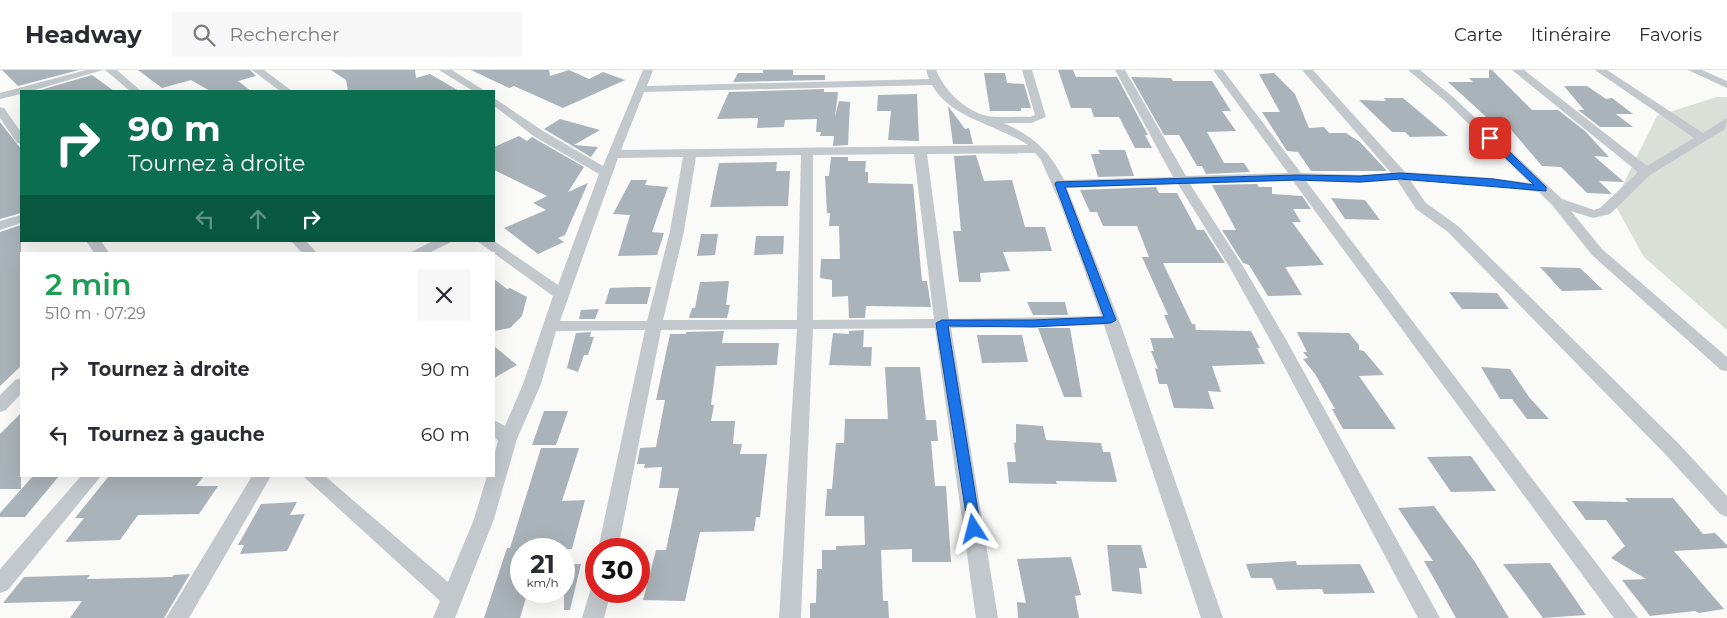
<!DOCTYPE html>
<html lang="fr">
<meta charset="utf-8">
<style>
body{margin:0;font-family:Montserrat,sans-serif;background:#f7f7f7;color:#2b2b33;height:100vh;display:flex;flex-direction:column;font-size:19px;white-space:nowrap}
*{box-sizing:border-box;margin:0}
p{font-size:16px;color:#7c7c81}
.icon{flex:none;width:28px;height:28px;fill:none;stroke:currentColor;stroke-width:2;stroke-linecap:round;stroke-linejoin:round}
.map{position:relative;flex:1;overflow:hidden}
.panel{position:absolute;left:20px;top:182px;width:475px;height:225px;display:flex;flex-direction:column;background:#fff;border-radius:0px;box-shadow:0 5px 20px #0002}
.panel>*{flex:none}
.hud{position:absolute;left:20px;top:20px;width:475px;height:152px;border-radius:0px;box-shadow:0 5px 20px #0002;background:#0b6e4f;color:#fff;overflow:hidden}
.speed{position:absolute;left:510px;top:468px;display:flex;gap:10px;font-size:25px;font-weight:700;text-align:center}
.speed>*{display:grid;place-content:center;width:65px;height:65px;border-radius:50%;background:#fff;box-shadow:0 5px 20px #0002;line-height:1}
.speed small{font-size:12px;font-weight:400}
.speed .limit{border:8px solid #d22;background:#fff;color:#111}
.pin{position:absolute;display:grid;place-items:center;width:42px;height:42px;color:#fff;margin:-21px;border-radius:10px;box-shadow:0 2px 8px #0006}
.me{position:absolute;width:55px;margin:-28px;rotate:351deg;stroke-linejoin:round;filter:drop-shadow(0 0 4px #0008)}
.turn{display:flex;align-items:center;gap:18px;height:105px;padding:0 25px;font-size:22px}
.turn .icon{width:65px;height:65px;stroke-width:2.5}
.turn b{display:block;font-size:35px;line-height:42px}
.lanes{display:flex;align-items:center;height:48px;padding:0 25px;background:#0003;justify-content:center;gap:25px;direction:ltr}
.lanes .off{opacity:.35}
.round{display:grid;place-items:center;flex:none;width:52px;height:52px;border-radius:0px;background:#f7f7f7}
.summary{display:flex;align-items:center;justify-content:space-between;height:85px;padding:0 25px}
h1{font-size:30px;font-weight:600;line-height:38px;color:#1e9e55}
ul{padding:0;list-style:none}
li{display:flex;align-items:center;gap:15px;height:65px;padding:0 25px}
li div{flex:1}
li b{display:block;font-size:19px}
li em{font-style:normal}
header{display:flex;align-items:center;gap:30px;box-sizing:border-box;height:70px;padding:0 25px;background:#fff;border-bottom:1px solid #e1e1e2}
header strong{font-size:24px}
nav{display:flex;gap:28px;margin-inline-start:auto;font-size:18px}
.search{width:350px;height:45px;background:#f7f7f7;display:flex;align-items:center;gap:12px;box-sizing:border-box;padding:0 18px;border-radius:0px;color:#7c7c81;font-size:19px}
.map>svg:first-child{display:block}
</style>
<header>
<strong>Headway</strong>
<div class="search"><svg class="icon" aria-label="search" viewBox="0 0 24 24"><circle cx="10" cy="10" r="6"/><path d="M15 15l6 6"/></svg>Rechercher</div>
<nav><a>Carte</a><a>Itinéraire</a><a>Favoris</a></nav>
</header>
<div class="map">
<svg width="1727" height="548" viewBox="0 0 1727 548">
<rect width="100%" height="100%" fill="#fafaf8"/>
<path fill="#dadfd7" d="M1717 27H1727V260L1644 187 1614 133 1657 46Z"/>
<path fill="#aab3b9" d="M2 0H79L18 16Z
M138 0H250L256 6 238 11 251 21H210L191 10 162 18Z
M331 0H415L416 8 430 4 459 21H348L346 10Z
M471 0H549L550 6 569 0 589 9 603 2 625 10 563 38 514 16 509 18Z
M763 0H793V5H825V10L733 12 738 3H763Z
M1058 0H1073L1076 7H1117L1148 65H1145L1152 78H1135L1119 47H1094L1091 38H1071Z
M1489 0H1492L1532 40H1558L1585 61 1609 87 1594 86 1624 112 1599 111 1612 124 1587 123 1561 97 1542 96 1507 55H1495L1448 12H1473L1469 8H1489Z
M984 3H1005L1007 13 1024 14 1031 38H1021V41H990Z
M1274 3 1295 24 1309 58 1324 57 1329 63H1346L1360 72 1387 101H1311L1298 82 1287 81 1262 42H1280L1259 4Z
M92 5 114 21H37Z
M1131 7 1171 8 1173 11H1212L1231 41H1222L1236 61 1207 62 1224 93H1244L1250 102 1206 104 1202 96H1197L1179 65H1164Z
M1564 16H1587L1606 29 1612 28 1633 44H1616L1633 57H1600L1578 40H1584Z
M824 19V22H838L835 47 839 31 850 32 848 75 833 76 834 66H820L821 62H816L817 49 785 50 784 57 757 58 758 48 717 49 729 22Z
M917 24 919 71 888 70 891 41H877L878 25Z
M1384 28H1403L1448 66 1410 67 1405 62H1392L1359 30 1386 31Z
M948 36 965 59 969 58 973 74H953Z
M560 49 600 60 574 75 598 77 591 87 544 59Z
M0 52 21 79V143L0 149Z
M519 66 527 71 532 67 584 97 568 122 588 113 565 165 558 168 564 172 538 184 504 158 546 140 533 133 547 126 494 100V77Z
M1098 80H1125L1134 106 1098 107 1091 84H1100Z
M976 85 984 111 1012 110 1025 157H1045L1052 181 1003 182 1010 201 980 203 981 212H959L953 161H961L954 86Z
M831 87H848V91H866L865 102H868V113L913 114 922 211H927L931 237 866 236 865 248H849L848 226 832 227V210L820 208 821 189H840L839 156H829L830 143H827L825 106H829Z
M777 92 776 101H790L788 136 710 137 719 93Z
M631 110H647L645 115 668 117 652 162 664 163 657 185 618 186 630 145 613 144Z
M1257 114 1259 117H1272V124L1302 126 1311 139H1293L1301 152H1292L1324 195 1285 197 1302 225 1268 226 1249 195 1243 193 1222 160H1236L1212 115Z
M1156 117 1159 123H1177L1197 160H1204L1225 193H1163L1192 254H1195L1196 260 1251 261 1260 278H1257L1265 294 1212 296 1221 322 1208 321 1214 339 1174 338 1167 314H1159L1155 298 1158 299 1151 281H1154L1150 268H1174L1164 245H1168L1142 187H1149L1137 156H1103L1097 142H1090L1080 120Z
M1331 128 1365 130 1380 150 1345 149Z
M21 155V296L0 316V162Z
M701 164H718L715 185 697 186Z
M756 166H784L783 184 754 185Z
M1540 197 1580 198 1603 220 1562 221Z
M494 209 507 219 510 218 527 227 522 246 510 258 494 261Z
M729 211 726 235H730L727 248H689L692 238H695L700 212Z
M636 217H651L647 234H605L610 218Z
M1449 222 1497 223 1509 239H1462Z
M1027 232H1065L1068 245H1033Z
M599 239 595 249H579L581 240Z
M1038 258H1070L1082 327H1064Z
M864 260 863 277H872L871 296 829 295 833 263 849 264V261Z
M724 261 722 273H779L777 295 716 296 711 335H714L711 351H735L733 374H742L740 384H767L760 447H756L754 461 700 462 685 531 643 530 656 480H666L679 418H659L662 397 644 398 645 394H637L640 378 656 377 665 330H656L670 264H686V262Z
M591 262 590 267H594L588 285H584L578 302 567 298 576 263Z
M1297 262 1349 263 1359 275V280L1364 281 1384 305 1359 306 1396 359H1343L1332 339H1335L1315 304 1303 289 1308 288 1303 282H1307Z
M977 265H1022L1028 292 982 293Z
M494 276 517 295 494 308Z
M885 297H920L926 350H936L938 371H931L935 416H946L951 492H912V479L881 480 883 531H888L889 548H810V533H816L817 499H822V480H836V476L865 475 864 446H825L827 419H832L836 373H844L845 349H888Z
M1481 297 1510 299 1529 327 1549 349H1527L1512 329H1500Z
M544 341H568L556 375H532Z
M21 343V419H0V364Z
M1016 354 1043 356 1046 370 1101 373 1103 382H1110L1117 412 1056 411 1057 414 1009 413 1007 392H1016L1014 373H1016Z
M541 378H579L562 431 585 430 572 479H521V521H528L520 548H484L507 478H510Z
M1471 386 1496 421 1451 422 1427 387Z
M33 406H59L25 447H0V443Z
M109 406H204L196 416H218L199 444 138 445 120 470 65 472 84 448H75Z
M1625 428H1673L1703 464 1715 463 1727 475V478L1674 481 1724 539 1699 543 1695 541 1650 546 1622 510 1646 509 1611 488 1625 476 1606 450H1586L1572 431 1628 432Z
M297 432 290 445 305 444 287 481 240 484 244 475H238L261 434Z
M1434 436 1475 492 1509 548H1456L1424 491H1433L1398 438Z
M1107 475H1141L1147 498H1139L1142 524 1112 521Z
M1071 487 1081 525 1075 526 1079 548H1018L1017 532 1026 533 1017 489Z
M1296 491 1297 495 1360 494 1375 523 1324 524 1322 519 1277 520 1272 508H1251L1246 494Z
M1550 493 1573 526 1586 545 1543 548 1503 494Z
M564 494H581L570 540H564Z
M190 504 164 548H70L82 531 3 533 24 507 90 505 87 509 172 507 174 505Z"/>
<g fill="none" stroke-linecap="round" stroke-linejoin="round">
<path fill="#c3c8cc" fill-rule="evenodd" d="M86 0H103L31 21H21V24L0 29V23Z
M105 0H117L141 21H130Z
M252 0H264L292 21H280Z
M439 0H452L485 21H473Z
M643 0H653L647 16 929 9 926 0H936C945 21 964 40 987 46 1000 48 1017 46 1030 47L1035 45 1022 0H1032L1046 47 1031 53H1004C1033 66 1050 81 1064 110L1173 107 1115 0H1125L1186 106 1288 103 1213 0H1223L1301 103 1360 105 1391 103 1302 0H1313L1405 102 1493 108 1530 113 1445 31 1408 0H1420L1453 27 1562 129 1594 140 1600 138 1638 102 1512 0H1524L1647 96 1694 68 1595 0H1607L1703 63 1727 48 1725 59 1650 105 1610 144 1593 148 1571 141 1602 179 1727 287V301L1721 300 1592 185 1552 135 1539 122 1493 116 1410 110 1426 133 1458 156 1679 374 1727 426V447L1720 444 1665 384 1448 162 1416 139 1397 110 1360 113 1306 111 1638 548H1614L1293 111 1190 114 1244 198 1284 266 1440 548H1418L1268 266 1230 198 1178 114 1067 118 1119 250 1223 548H1201L1104 255 951 258 998 548H976L935 258 813 259 801 548H779L797 259 661 260 618 479H598L645 260 556 261 541 314 517 369 494 449 455 548H433L440 531 303 406H325L448 512 474 449 487 406H494V386L498 371 494 366V350L505 356 523 314 553 226 477 171H494L558 215 599 104 535 67 494 36V28L543 61 603 96ZM932 15C950 48 998 55 1028 75L621 80 644 22ZM1035 83 1041 90 1060 133 1101 246 949 249 927 84ZM914 84 934 249 813 250V85ZM801 85 797 250H663L684 161 696 87ZM683 87 670 161 647 251H560L618 88Z
M1688 0H1702L1727 11V18Z
M0 37 4 38 21 62V74L17 73 0 48Z
M21 145V153L0 160V151Z
M86 171H101L110 184H95Z
M291 171H306L318 184H303Z
M433 171H453L427 184H407Z
M21 308V324L6 340 0 342V325L15 310Z
M81 406H101L8 520 0 523V499Z
M252 406H271L189 548H166Z
M596 513V521H611L604 548H582L592 515Z"/>
</g>
<path fill="#1a73e8" stroke="#114b97" d="M1487 66H1493L1546 117V121L1400 109 1360 112 1296 110 1065 117 1116 250 1111 253 1033 257 948 256 981 459 979 463H969L936 253 942 250H1033L1104 247 1055 114 1056 112 1296 105 1360 106 1400 103 1493 109 1534 115 1487 70Z"/>
</svg>
<div class="speed"><div>21<small>km/h</small></div><div class="limit">30</div></div>
<div class="pin" style="left:1490px;top:68px;background:#d93025"><svg class="icon" aria-label="arrive" viewBox="0 0 24 24"><path d="M6 21V4h12l-3 4 3 4H6"/></svg></div>
<svg class="me" style="left:974px;top:459px" viewBox="-20 -20 40 40"><path d="M0-17L14 15 0 8-14 15z" fill="#1a73e8" stroke="#fff" stroke-width="4"/></svg>
<div class="hud">
<div class="turn"><svg class="icon" aria-label="right" viewBox="0 0 24 24"><path d="M7 20v-9h11M14 6l5 5-5 5"/></svg><div><b>90 m</b>Tournez à droite</div></div>
<div class="lanes"><svg class="icon off" aria-label="left" viewBox="0 0 24 24"><path d="M17 20v-9H6M10 6l-5 5 5 5"/></svg><svg class="icon off" aria-label="ahead" viewBox="0 0 24 24"><path d="M12 20V5M6 11l6-6 6 6"/></svg><svg class="icon" aria-label="right" viewBox="0 0 24 24"><path d="M7 20v-9h11M14 6l5 5-5 5"/></svg></div>
</div>
<section class="panel">
<div class="summary"><div><h1>2 min</h1><p>510 m · 07:29</p></div><a class="round"><svg class="icon" aria-label="close" viewBox="0 0 24 24"><path d="M6 6l12 12M18 6L6 18"/></svg></a></div>
<ul>
<li><svg class="icon" aria-label="right" viewBox="0 0 24 24"><path d="M7 20v-9h11M14 6l5 5-5 5"/></svg><div><b>Tournez à droite</b></div><em>90 m</em></li>
<li><svg class="icon" aria-label="left" viewBox="0 0 24 24"><path d="M17 20v-9H6M10 6l-5 5 5 5"/></svg><div><b>Tournez à gauche</b></div><em>60 m</em></li>
</ul>
</section>
</div>
